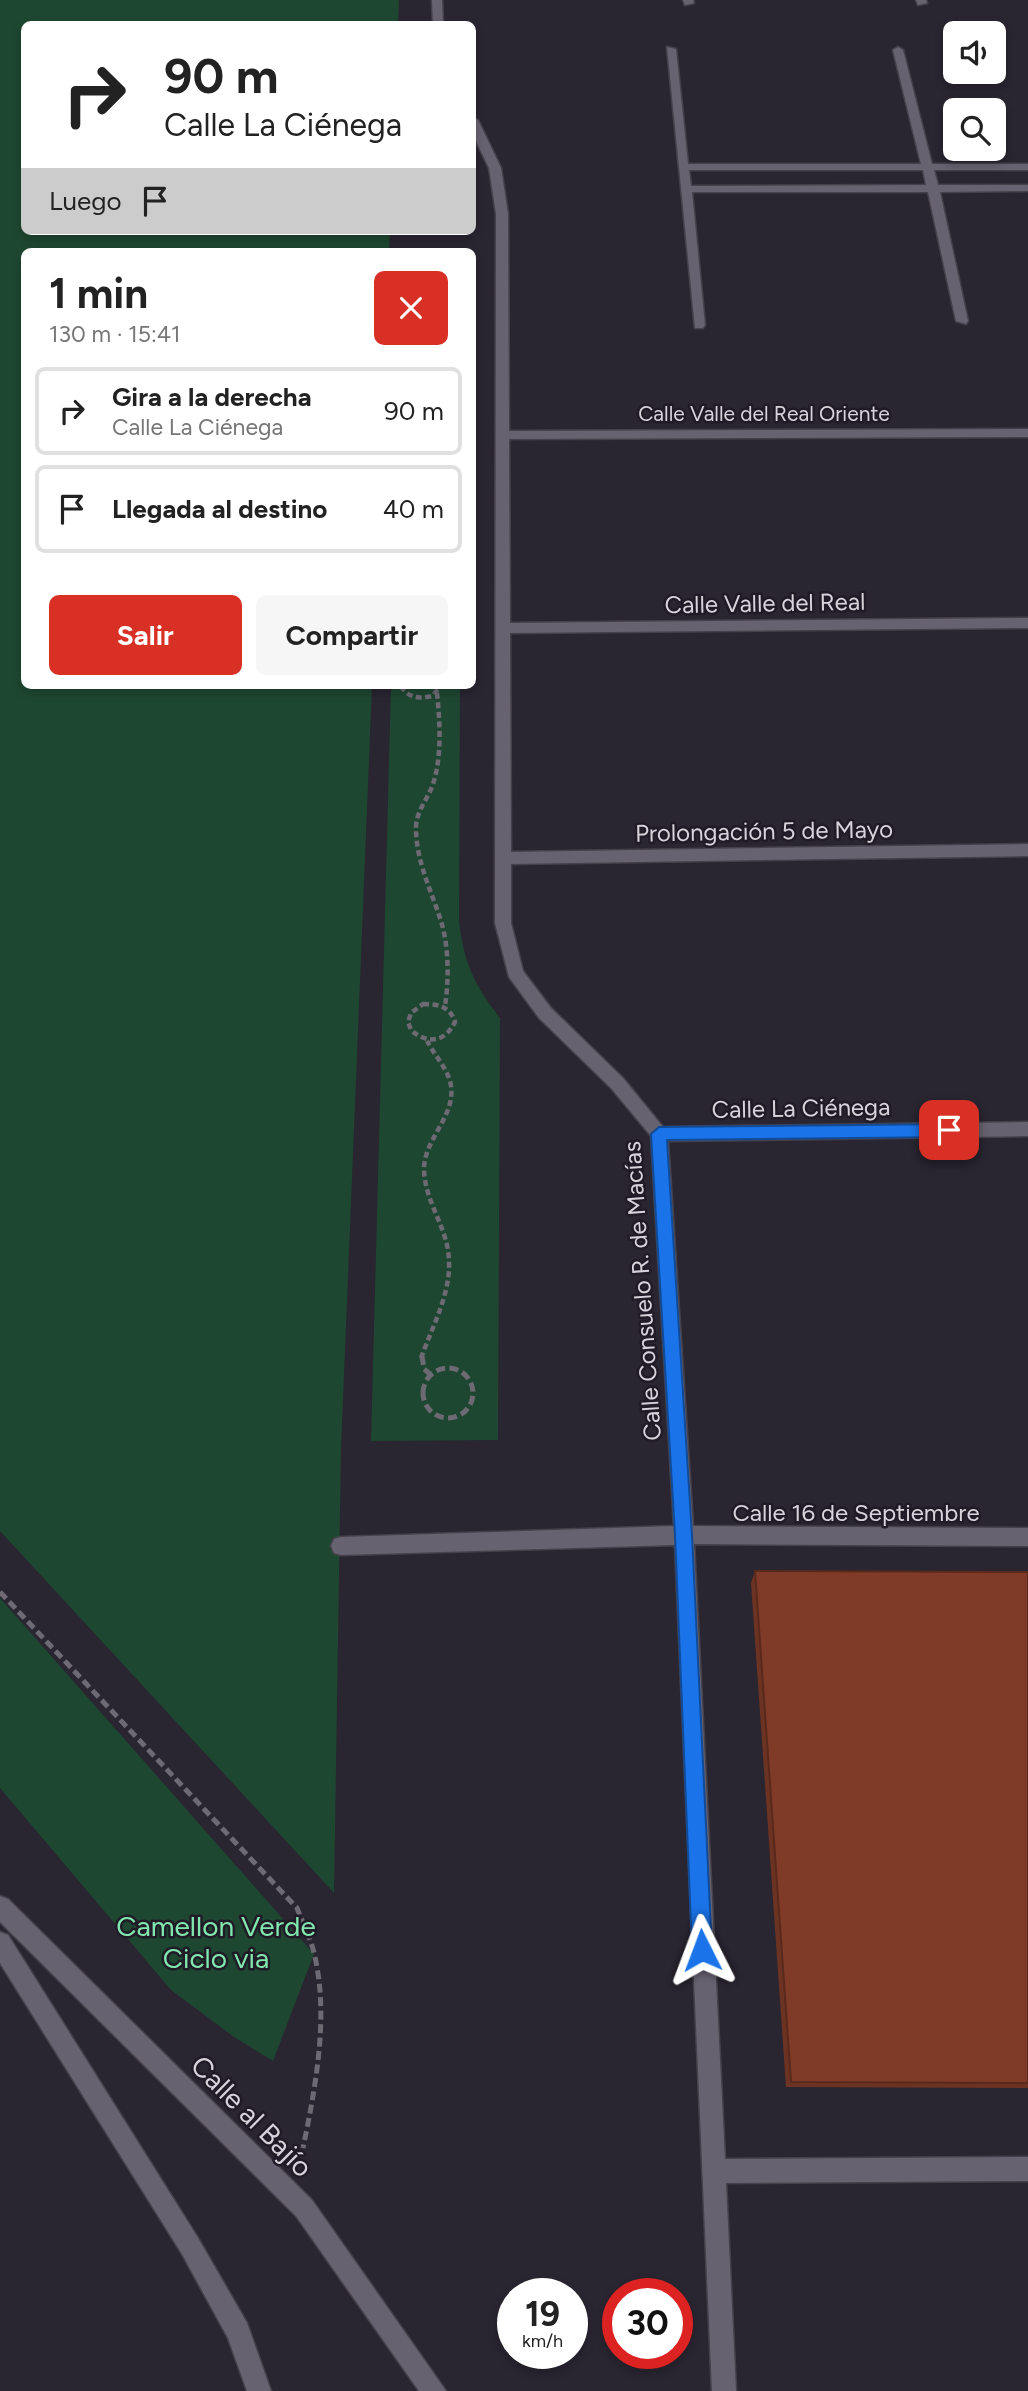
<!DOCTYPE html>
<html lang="es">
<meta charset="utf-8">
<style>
body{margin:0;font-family:Figtree,sans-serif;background:#f6f6f6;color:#222;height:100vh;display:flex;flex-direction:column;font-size:26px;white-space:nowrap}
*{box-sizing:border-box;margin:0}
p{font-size:23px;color:#767676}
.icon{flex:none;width:38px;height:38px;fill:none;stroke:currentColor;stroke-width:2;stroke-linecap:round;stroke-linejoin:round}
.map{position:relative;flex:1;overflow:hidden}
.side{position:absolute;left:21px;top:248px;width:455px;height:441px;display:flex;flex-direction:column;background:#fff;border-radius:10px;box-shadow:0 4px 10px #0003}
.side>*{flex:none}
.top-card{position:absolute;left:21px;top:21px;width:455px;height:214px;border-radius:10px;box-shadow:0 4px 10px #0003;background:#fff;color:#222;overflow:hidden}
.controls{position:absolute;left:943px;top:21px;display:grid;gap:14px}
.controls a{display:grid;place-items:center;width:63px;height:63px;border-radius:10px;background:#fff;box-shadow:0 4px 10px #0003;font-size:35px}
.speed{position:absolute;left:497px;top:2278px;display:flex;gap:14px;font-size:35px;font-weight:700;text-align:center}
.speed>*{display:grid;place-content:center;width:91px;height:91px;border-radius:50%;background:#fff;box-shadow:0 4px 10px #0003;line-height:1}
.speed small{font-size:18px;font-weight:400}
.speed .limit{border:10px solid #d22;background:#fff;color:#111}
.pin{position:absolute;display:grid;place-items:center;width:60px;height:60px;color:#fff;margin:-30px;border-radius:14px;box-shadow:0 4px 10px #0006}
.me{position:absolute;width:77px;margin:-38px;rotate:357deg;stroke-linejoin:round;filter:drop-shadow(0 0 5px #0008)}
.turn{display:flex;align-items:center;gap:24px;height:147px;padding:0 28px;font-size:32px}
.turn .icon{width:91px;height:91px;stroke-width:2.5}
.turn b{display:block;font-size:49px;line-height:60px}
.then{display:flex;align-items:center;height:66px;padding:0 28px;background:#0003;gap:14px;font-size:26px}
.round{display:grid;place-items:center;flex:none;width:74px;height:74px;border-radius:10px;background:#f6f6f6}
.summary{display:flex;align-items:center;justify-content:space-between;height:119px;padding:0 28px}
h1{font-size:42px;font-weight:700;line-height:52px}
.action{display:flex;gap:14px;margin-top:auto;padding:14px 28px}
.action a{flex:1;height:80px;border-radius:10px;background:#d93025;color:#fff;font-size:28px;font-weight:700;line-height:80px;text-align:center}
.action a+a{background:#f6f6f6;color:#222}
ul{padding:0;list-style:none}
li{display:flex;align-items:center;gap:21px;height:88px;margin:0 14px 10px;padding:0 14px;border:4px solid #e0e0e0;border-radius:10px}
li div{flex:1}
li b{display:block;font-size:26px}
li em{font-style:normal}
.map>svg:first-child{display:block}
</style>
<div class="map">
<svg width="1028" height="2391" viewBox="0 0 1028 2391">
<rect width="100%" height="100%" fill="#292531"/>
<path fill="#1e4731" d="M0 0H399L398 24H24V231H390L389 252H24V686H372L341 1449 334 1893 0 1531Z
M391 686H460L459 922C465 966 474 984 500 1018L498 1440 371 1441Z
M0 1598 314 1954 273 2061 234 2037 171 1990 0 1788Z"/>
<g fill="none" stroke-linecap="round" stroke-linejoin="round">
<g stroke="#45414b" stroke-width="3">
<path id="street" d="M432 0H442L443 24H433Z
M683 0H693L694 3 685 5Z
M916 0H926L927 3 918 5Z
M667 47 676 49 688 164H921L893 50 898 47 903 50 932 164H1028V170H934L938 185H1028V191L940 192 968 321 966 324 956 321 928 192H692L705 325 703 328H695ZM689 170H923L926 185 691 186Z
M472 117 478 120 501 168 508 214 509 431 1028 429V437L509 439 510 623 1028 618V628L510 633 511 852 1028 844V856L511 864V923L523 971 551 1008 623 1078 663 1127 1028 1122V1136L668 1141 693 1526 1028 1528V1546L694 1544 725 2159 1028 2157V2181L726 2183 736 2391H712L675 1545 341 1555 334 1553 331 1546 334 1539 341 1537 674 1526 651 1136 611 1088 539 1018 509 977 495 923 496 214 489 168 472 133Z"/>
</g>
<g stroke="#45414b" stroke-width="3">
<path id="secondary" d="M0 1896 8 1899 312 2200 446 2391H419L296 2216 0 1922Z
M0 1932 8 1935 198 2238 247 2323 271 2391H247L228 2338 182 2254 0 1963Z"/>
</g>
<path stroke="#6e6a74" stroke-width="4.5" stroke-dasharray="6 3.5" stroke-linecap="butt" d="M401 686C408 698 419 699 432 696L441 686
M437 693C440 721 442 757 433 784 428 799 416 811 416 828 416 861 431 890 441 921 449 947 449 980 445 1006
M423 1004C438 1004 450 1006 455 1022 445 1042 428 1045 411 1030L408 1022 411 1013Z
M421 1358C434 1322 456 1285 447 1245 441 1219 424 1196 424 1168 425 1136 461 1112 449 1078 444 1065 434 1054 427 1041"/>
<path stroke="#6e6a74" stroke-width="5" stroke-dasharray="9 4.5" stroke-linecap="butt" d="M422 1356 424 1369 431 1375
M423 1393a25 25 0 1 1 50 0a25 25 0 1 1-50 0Z
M0 1592 297 1908C302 1921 309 1935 313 1949 330 2012 316 2085 303 2148"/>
<use href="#street" fill="#676270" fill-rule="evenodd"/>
<use href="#secondary" fill="#676270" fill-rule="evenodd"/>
</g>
<path fill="#6d3322" d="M755 1571 1028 1572V2088L786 2087 751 1583Z"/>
<path fill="#7f3b28" stroke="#59291c" stroke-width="2" d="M755 1571 1028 1572V2083L791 2082Z"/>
<path fill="#1a73e8" stroke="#114b97" stroke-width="2" d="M949 1124 957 1130 949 1137 667 1140 692 1535 712 1950 710 1957 702 1960 695 1957 692 1950 675 1535 651 1134 659 1127Z"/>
<g text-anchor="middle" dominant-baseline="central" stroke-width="5" stroke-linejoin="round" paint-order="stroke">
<g font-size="21" fill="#d6d3db" stroke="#201b27">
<text x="764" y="413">Calle Valle del Real Oriente</text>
</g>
<g font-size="24" fill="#d6d3db" stroke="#201b27">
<text transform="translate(765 603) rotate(-1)">Calle Valle del Real</text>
<text transform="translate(764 831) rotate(-1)">Prolongación 5 de Mayo</text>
<text transform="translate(801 1108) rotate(-1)">Calle La Ciénega</text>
<text transform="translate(642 1291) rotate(-94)">Calle Consuelo R. de Macías</text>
<text x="856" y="1512">Calle 16 de Septiembre</text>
</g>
<g font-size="28" fill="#80e8ae" stroke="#201b27">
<text x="216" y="1926">Camellon Verde<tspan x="216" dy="32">Ciclo via</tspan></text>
</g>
<g font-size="28" fill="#d6d3db" stroke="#201b27">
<text transform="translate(252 2116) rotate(45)">Calle al Bajío</text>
</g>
</g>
</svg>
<div class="controls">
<a><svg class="icon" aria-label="sound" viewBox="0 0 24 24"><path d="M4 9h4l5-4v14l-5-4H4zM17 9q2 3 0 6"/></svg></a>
<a><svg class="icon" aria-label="search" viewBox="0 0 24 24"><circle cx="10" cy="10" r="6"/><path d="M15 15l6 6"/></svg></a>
</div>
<div class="speed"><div>19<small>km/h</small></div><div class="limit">30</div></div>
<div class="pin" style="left:949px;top:1130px;background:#d93025"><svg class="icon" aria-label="arrive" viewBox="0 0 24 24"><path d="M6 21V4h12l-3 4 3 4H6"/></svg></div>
<svg class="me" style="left:702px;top:1950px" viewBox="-20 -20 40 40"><path d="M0-17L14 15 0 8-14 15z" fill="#1a73e8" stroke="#fff" stroke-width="4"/></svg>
<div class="top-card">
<div class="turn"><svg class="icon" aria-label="right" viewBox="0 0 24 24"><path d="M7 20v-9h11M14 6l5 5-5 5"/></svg><div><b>90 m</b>Calle La Ciénega</div></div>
<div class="then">Luego<svg class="icon" aria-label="arrive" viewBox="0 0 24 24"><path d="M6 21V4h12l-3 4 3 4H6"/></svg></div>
</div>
<section class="side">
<div class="summary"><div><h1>1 min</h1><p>130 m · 15:41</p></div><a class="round" style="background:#d93025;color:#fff"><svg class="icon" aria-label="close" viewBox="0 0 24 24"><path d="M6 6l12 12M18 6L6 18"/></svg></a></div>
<ul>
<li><svg class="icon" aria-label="right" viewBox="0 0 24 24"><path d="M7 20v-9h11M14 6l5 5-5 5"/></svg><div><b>Gira a la derecha</b><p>Calle La Ciénega</p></div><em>90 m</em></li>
<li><svg class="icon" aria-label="arrive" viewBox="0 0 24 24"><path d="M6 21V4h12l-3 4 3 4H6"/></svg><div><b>Llegada al destino</b></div><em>40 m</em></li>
</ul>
<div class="action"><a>Salir</a><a>Compartir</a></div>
</section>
</div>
